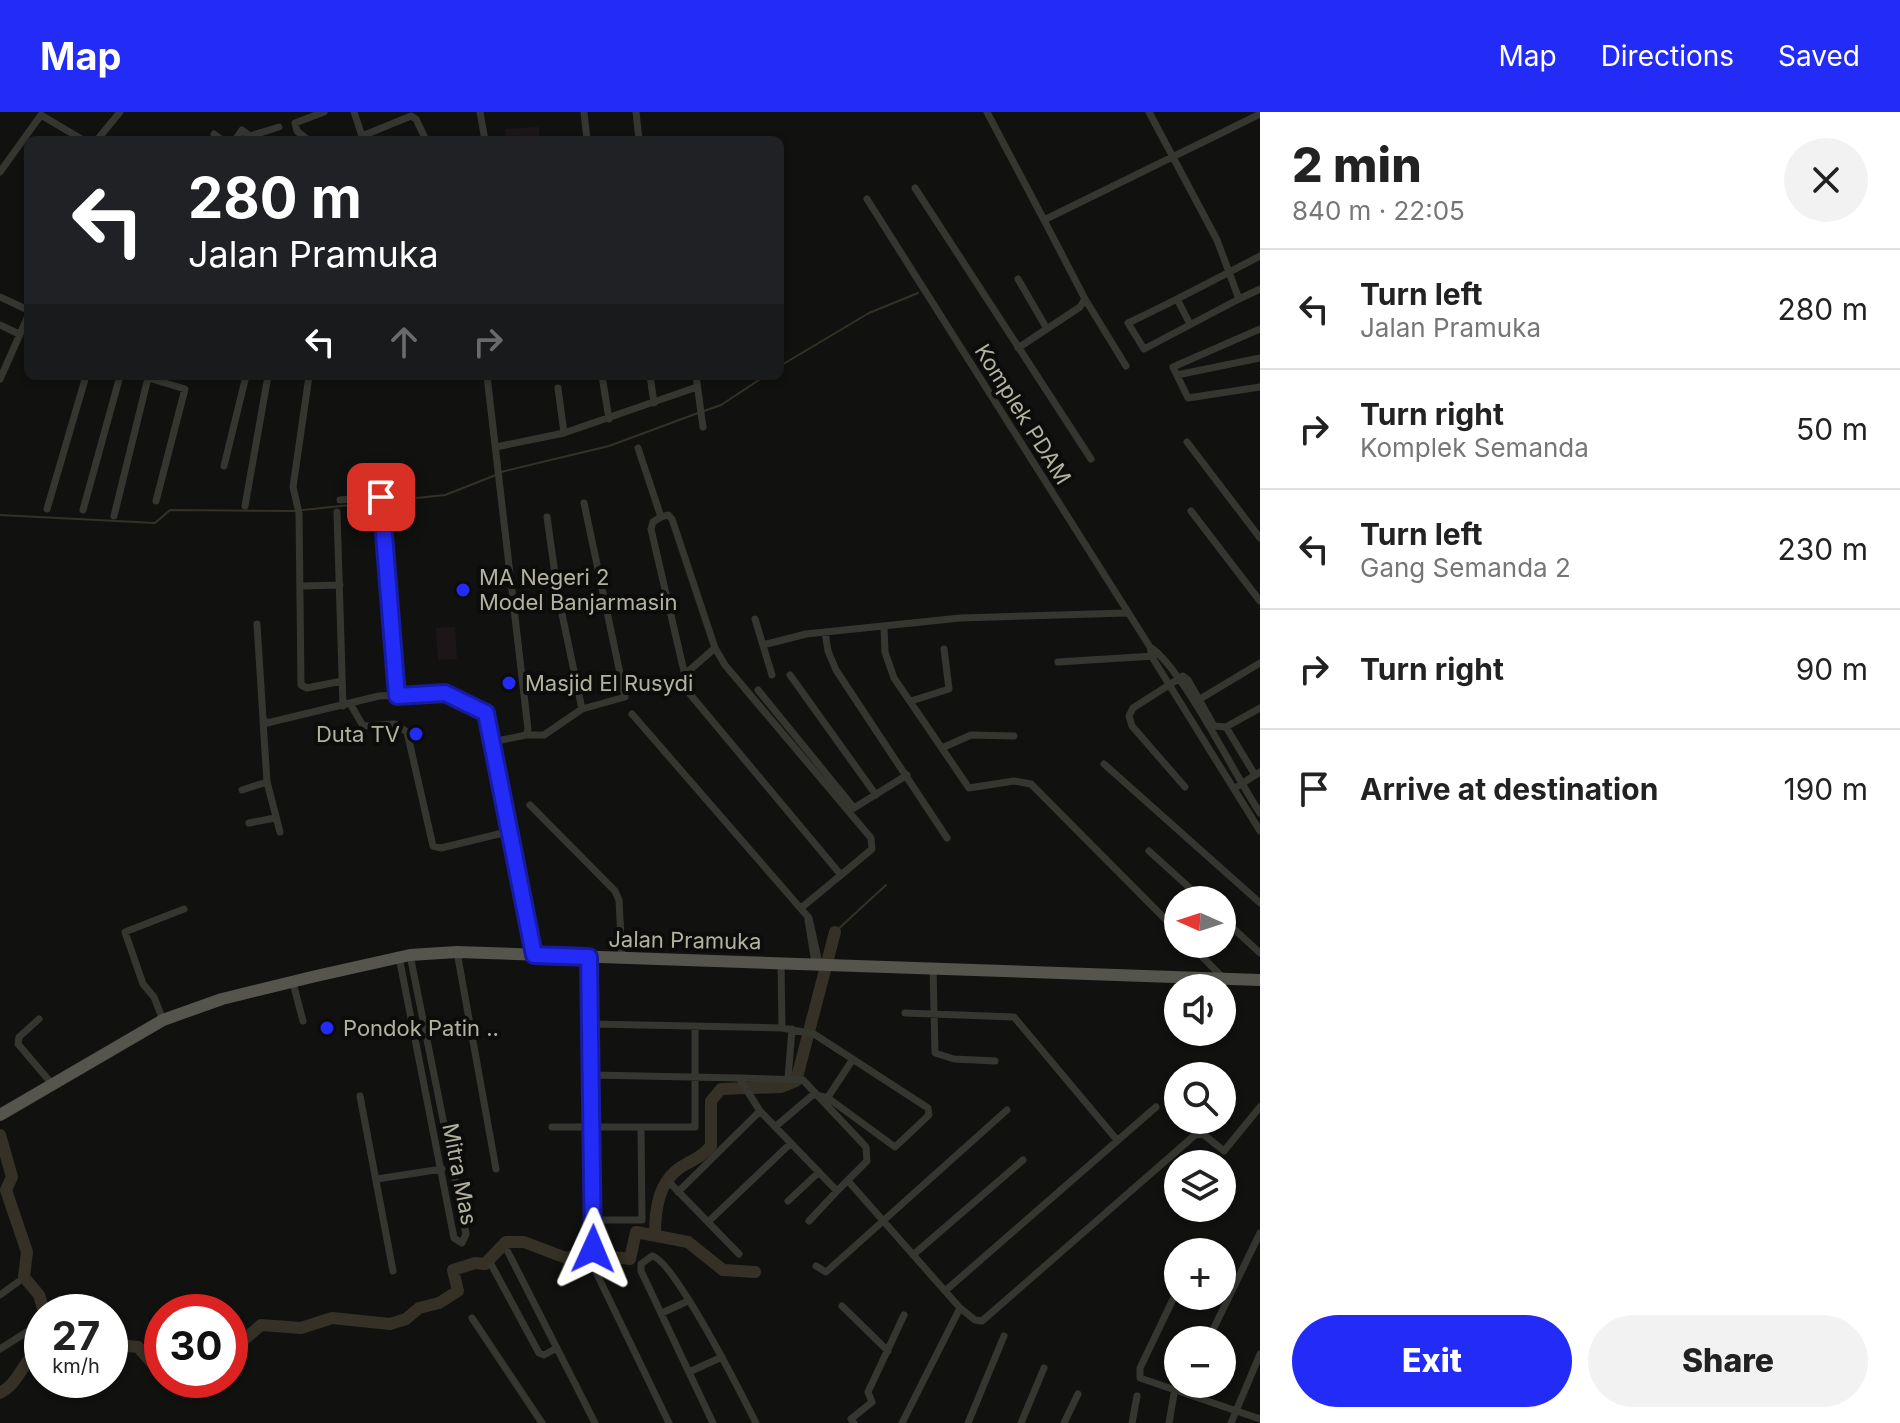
<!DOCTYPE html>
<meta charset="utf-8">
<style>
body{margin:0;font-family:Inter,sans-serif;background:#f2f2f2;color:#222;height:100vh;display:flex;flex-direction:column;font-size:30px;white-space:nowrap}
*{box-sizing:border-box;margin:0}
p{font-size:26px;color:#767676}
.icon{flex:none;width:44px;height:44px;fill:none;stroke:currentColor;stroke-width:2;stroke-linecap:round;stroke-linejoin:round}
.map{position:relative;flex:1;overflow:hidden}
.sheet{display:flex;flex-direction:column;background:#fff;width:640px}
.sheet>*{flex:none}
.banner{position:absolute;left:24px;top:24px;width:760px;height:244px;border-radius:12px;box-shadow:0 2px 6px #0004;background:#202124;color:#fff;overflow:hidden}
.needle{width:52px;rotate:273deg}
.buttons{position:absolute;left:1164px;top:774px;display:grid;gap:16px}
.buttons a{display:grid;place-items:center;width:72px;height:72px;border-radius:50%;background:#fff;box-shadow:0 2px 6px #0004;font-size:40px}
.speed{position:absolute;left:24px;top:1182px;display:flex;gap:16px;font-size:40px;font-weight:700;text-align:center}
.speed>*{display:grid;place-content:center;width:104px;height:104px;border-radius:50%;background:#fff;box-shadow:0 2px 6px #0004;line-height:1}
.speed small{font-size:20px;font-weight:400}
.speed .limit{border:12px solid #d22;background:#fff;color:#111}
.pin{position:absolute;display:grid;place-items:center;width:68px;height:68px;color:#fff;margin:-34px;border-radius:16px;box-shadow:0 4px 12px #0006}
.me{position:absolute;width:88px;margin:-44px;rotate:1deg;stroke-linejoin:round;filter:drop-shadow(0 0 6px #0008)}
.turn{display:flex;align-items:center;gap:28px;height:168px;padding:0 32px;font-size:36px}
.turn .icon{width:104px;height:104px;stroke-width:2.5}
.turn b{display:block;font-size:56px;line-height:68px}
.lanes{display:flex;align-items:center;height:76px;padding:0 32px;background:#0003;justify-content:center;gap:40px;direction:ltr}
.lanes .off{opacity:.35}
.round{display:grid;place-items:center;flex:none;width:84px;height:84px;border-radius:42px;background:#f2f2f2}
.overview{display:flex;align-items:center;justify-content:space-between;height:136px;padding:0 32px}
h1{font-size:48px;font-weight:800;line-height:60px}
.action{display:flex;gap:16px;margin-top:auto;padding:16px 32px}
.action a{flex:1;height:92px;border-radius:48px;background:#232bf6;color:#fff;font-size:32px;font-weight:800;line-height:92px;text-align:center}
.action a+a{background:#f2f2f2;color:#222}
ul{padding:0;list-style:none}
li{display:flex;align-items:center;gap:24px;height:120px;padding:0 32px;border-top:2px solid #e0e0e0}
li div{flex:1}
li b{display:block;font-size:30px}
li em{font-style:normal}
header{display:flex;align-items:center;gap:48px;box-sizing:border-box;height:112px;padding:0 40px;background:#232bf6;color:#fff}
header strong{font-size:38px}
nav{display:flex;gap:44px;margin-inline-start:auto;font-size:28px}
main{display:flex;flex:1;min-height:0}
.map>svg:first-child{display:block}
</style>
<header>
<strong>Map</strong>
<nav><a>Map</a><a>Directions</a><a>Saved</a></nav>
</header>
<main>
<div class="map">
<svg width="1260" height="1311" viewBox="0 0 1260 1311">
<rect width="100%" height="100%" fill="#111110"/>
<path fill="#1c1619" d="M539 15 540 28H506L505 17Z
M455 515 457 547 438 548 436 516Z"/>
<g fill="none" stroke-linecap="round" stroke-linejoin="round">
<path stroke="#353126" stroke-width="2" d="M780 254 869 201 918 181
M704 299 721 293 765 264
M501 360 609 334 698 301
M303 398 445 383 496 363
M0 403 155 411 170 398 297 399
M835 820 886 773"/>
<path stroke="#353126" stroke-width="12" d="M0 1023 12 1065 6 1078 27 1140 24 1165 39 1183 44 1200
M655 1123C655 1098 658 1070 681 1055 694 1047 699 1047 711 1034V989L721 977 781 975 796 969 835 820
M110 1232 138 1235 162 1262
M230 1240 261 1213 301 1216 332 1206 390 1212 406 1207 419 1196 439 1191 458 1179 453 1158 475 1151 485 1152 506 1130H524L566 1146 587 1142 630 1147 636 1120 688 1130 723 1158 755 1160
M0 1281C20 1271 22 1248 42 1236"/>
<path stroke="#363631" stroke-width="7" d="M354 0 362 24
M480 0 485 28
M584 0 587 28
M636 0 639 28
M987 0 1044 108 1260 2
M1149 0 1217 128 1239 187 1144 237 1128 211C1173 190 1216 167 1260 144
M214 22 222 28
M250 24 279 15
M97 28 120 0
M159 28H164
M235 28 242 18 255 28
M308 28 297 19 295 11 324 0
M361 28 362 24 411 4 416 7 426 28
M0 60 41 3 83 28
M915 76 1091 347
M867 87 1150 535 1152 545 1260 719
M1018 167 1047 217
M0 185 28 198
M1085 187 1126 254
M1177 187 1190 212
M1239 187 1260 177
M0 213 19 222
M1260 217 1173 255 1188 286 1260 275
M1018 236 1080 195 1085 187 1044 108
M1177 263 1260 246
M142 264 185 277 156 389
M309 264 293 375 299 401 301 573 307 576 342 569
M487 264 528 617 526 623 492 630
M602 264 609 307
M650 264 654 291
M696 264 703 315
M0 267 28 204
M558 276 564 321
M1187 330 1260 426
M496 335 564 321 697 275
M638 336 661 405 653 410 651 417 689 581 841 763 801 796
M224 354 246 264
M381 385 397 584
M340 388 400 383
M245 394 268 264
M47 397 86 264
M83 398 120 264
M1191 399 1260 489
M337 400 343 594
M114 404 148 266
M547 405 558 483 582 597
M661 405 668 403 672 407 715 536 725 553 871 726 872 737 841 763
M302 474 340 473
M755 507 772 563
M257 512 263 607 267 611 379 584 445 581 486 601 534 843
M884 515 885 540 894 566 969 676 1014 669 1031 672 1178 820
M825 520 828 539 836 558 947 726
M763 533 806 522 960 506 1127 501
M1150 535C1182 555 1235 664 1260 701
M1058 550 1154 544
M684 563 715 536
M790 563 876 683
M758 578 854 696 907 663
M1200 587 1260 551
M911 589 949 577 944 537
M351 593 363 614 395 612 407 620 433 734 441 736 507 720
M632 602 809 806 819 851
M263 609 267 670 280 720
M1226 615 1260 596
M526 623H544L582 597 625 585 584 391
M942 636 971 623 1014 624
M1104 652 1260 791
M1238 674 1260 660
M1185 675 1132 614 1129 604 1133 596 1183 564 1188 568 1214 614 1226 615 1255 663
M242 678 267 670
M530 693 615 779 619 788 622 846
M249 711 275 706
M1149 739 1203 788
M1222 806 1260 841
M808 808 815 851
M1190 832 1223 866
M457 840 496 1057
M399 845 454 1126 462 1131 466 1122 410 843
M589 845 594 1156 669 1311
M781 850 782 916
M933 856 935 941 954 947 995 949
M293 871 303 909
M905 901 1014 905 1117 1028
M39 907 19 925 18 932 52 972
M163 908 154 885 143 872 125 820 184 797
M592 912 782 916 814 922 928 996 929 1003 895 1035 828 986 816 983
M592 963 739 966
M739 966 803 968 866 1035 867 1049 837 1079 760 999Z
M788 966 792 917
M360 984 393 1159
M826 988 853 947
M552 1015H695V915
M775 1015 815 981
M377 1067 442 1057
M849 1070 960 1196 975 1208 982 1209 1195 1023 1203 1022 1224 1039 1260 995
M671 1072 739 1142
M678 1080 760 999
M788 1089 819 1060
M594 1108H642L641 1016
M809 1109 837 1079
M708 1110 791 1031
M508 1140 595 1311
M913 1143 1023 1048
M492 1154 539 1241 544 1243 557 1236
M816 1154 826 1160 1007 998
M945 1179 1156 995
M1176 1181 1140 1256V1266L1260 1307
M0 1183 18 1170
M842 1194 888 1239
M662 1201 688 1189
M472 1206 542 1311
M1208 1228 1260 1121
M0 1237 33 1216
M689 1260 722 1245
M713 1311 641 1159V1152L652 1144C674 1148 743 1285 756 1311
M854 1311 851 1307 872 1290 868 1280 904 1203
M902 1311 960 1196
M968 1311 1004 1224
M1021 1311 1044 1256
M1064 1311 1078 1282
M1132 1311 1137 1284
M1169 1311 1175 1276
M1231 1311 1260 1242"/>
<path stroke="#55554d" stroke-width="12" d="M0 1003 163 908 222 887 316 864 410 843 457 840 1260 868"/>
</g>
<g fill="none" stroke-linecap="round" stroke-linejoin="round">
<g stroke="#171ca0" stroke-width="20">
<path id="route" d="M381 385 397 584 445 581 486 601 534 843 589 845 593 1137"/>
</g>
<use href="#route" stroke="#232bf6" stroke-width="14"/>
</g>
<g fill="#232bf6" stroke="#0c0c0b" stroke-width="3">
<circle cx="463" cy="478" r="8"/>
<circle cx="509" cy="571" r="8"/>
<circle cx="416" cy="622" r="8"/>
<circle cx="327" cy="916" r="8"/>
</g>
<g text-anchor="middle" dominant-baseline="central" stroke-width="8" stroke-linejoin="round" paint-order="stroke">
<g font-size="22" fill="#b3b2a0" stroke="#0c0c0b">
<text transform="translate(1023 302) rotate(58)">Komplek PDAM</text>
<text transform="translate(685 828) rotate(1)">Jalan Pramuka</text>
<text transform="translate(460 1062) rotate(79)">Mitra Mas</text>
</g>
<g font-size="22" fill="#b3b2a0" stroke="#0c0c0b" text-anchor="start">
<text x="479" y="465">MA Negeri 2<tspan x="479" dy="25">Model Banjarmasin</tspan></text>
<text x="525" y="571">Masjid El Rusydi</text>
<text x="400" y="622" text-anchor="end">Duta TV</text>
<text x="343" y="916">Pondok Patin ..</text>
</g>
</g>
</svg>
<div class="buttons">
<a><svg class="needle" viewBox="-14 -14 28 28"><path d="M0-13l5 13h-10z" fill="#e53935"/><path d="M0 13l5-13h-10z" fill="#767676"/></svg></a>
<a><svg class="icon" aria-label="sound" viewBox="0 0 24 24"><path d="M4 9h4l5-4v14l-5-4H4zM17 9q2 3 0 6"/></svg></a>
<a><svg class="icon" aria-label="search" viewBox="0 0 24 24"><circle cx="10" cy="10" r="6"/><path d="M15 15l6 6"/></svg></a>
<a><svg class="icon" aria-label="layers" viewBox="0 0 24 24"><path d="M12 4l9 5-9 5-9-5zM3 14l9 5 9-5"/></svg></a>
<a>+</a>
<a>−</a>
</div>
<div class="speed"><div>27<small>km/h</small></div><div class="limit">30</div></div>
<div class="pin" style="left:381px;top:385px;background:#d93025"><svg class="icon" aria-label="arrive" viewBox="0 0 24 24"><path d="M6 21V4h12l-3 4 3 4H6"/></svg></div>
<svg class="me" style="left:593px;top:1137px" viewBox="-20 -20 40 40"><path d="M0-17L14 15 0 8-14 15z" fill="#232bf6" stroke="#fff" stroke-width="4"/></svg>
<div class="banner">
<div class="turn"><svg class="icon" aria-label="left" viewBox="0 0 24 24"><path d="M17 20v-9H6M10 6l-5 5 5 5"/></svg><div><b>280 m</b>Jalan Pramuka</div></div>
<div class="lanes"><svg class="icon" aria-label="left" viewBox="0 0 24 24"><path d="M17 20v-9H6M10 6l-5 5 5 5"/></svg><svg class="icon off" aria-label="ahead" viewBox="0 0 24 24"><path d="M12 20V5M6 11l6-6 6 6"/></svg><svg class="icon off" aria-label="right" viewBox="0 0 24 24"><path d="M7 20v-9h11M14 6l5 5-5 5"/></svg></div>
</div>
</div>
<section class="sheet">
<div class="overview"><div><h1>2 min</h1><p>840 m · 22:05</p></div><a class="round"><svg class="icon" aria-label="close" viewBox="0 0 24 24"><path d="M6 6l12 12M18 6L6 18"/></svg></a></div>
<ul>
<li><svg class="icon" aria-label="left" viewBox="0 0 24 24"><path d="M17 20v-9H6M10 6l-5 5 5 5"/></svg><div><b>Turn left</b><p>Jalan Pramuka</p></div><em>280 m</em></li>
<li><svg class="icon" aria-label="right" viewBox="0 0 24 24"><path d="M7 20v-9h11M14 6l5 5-5 5"/></svg><div><b>Turn right</b><p>Komplek Semanda</p></div><em>50 m</em></li>
<li><svg class="icon" aria-label="left" viewBox="0 0 24 24"><path d="M17 20v-9H6M10 6l-5 5 5 5"/></svg><div><b>Turn left</b><p>Gang Semanda 2</p></div><em>230 m</em></li>
<li><svg class="icon" aria-label="right" viewBox="0 0 24 24"><path d="M7 20v-9h11M14 6l5 5-5 5"/></svg><div><b>Turn right</b></div><em>90 m</em></li>
<li><svg class="icon" aria-label="arrive" viewBox="0 0 24 24"><path d="M6 21V4h12l-3 4 3 4H6"/></svg><div><b>Arrive at destination</b></div><em>190 m</em></li>
</ul>
<div class="action"><a>Exit</a><a>Share</a></div>
</section>
</main>
